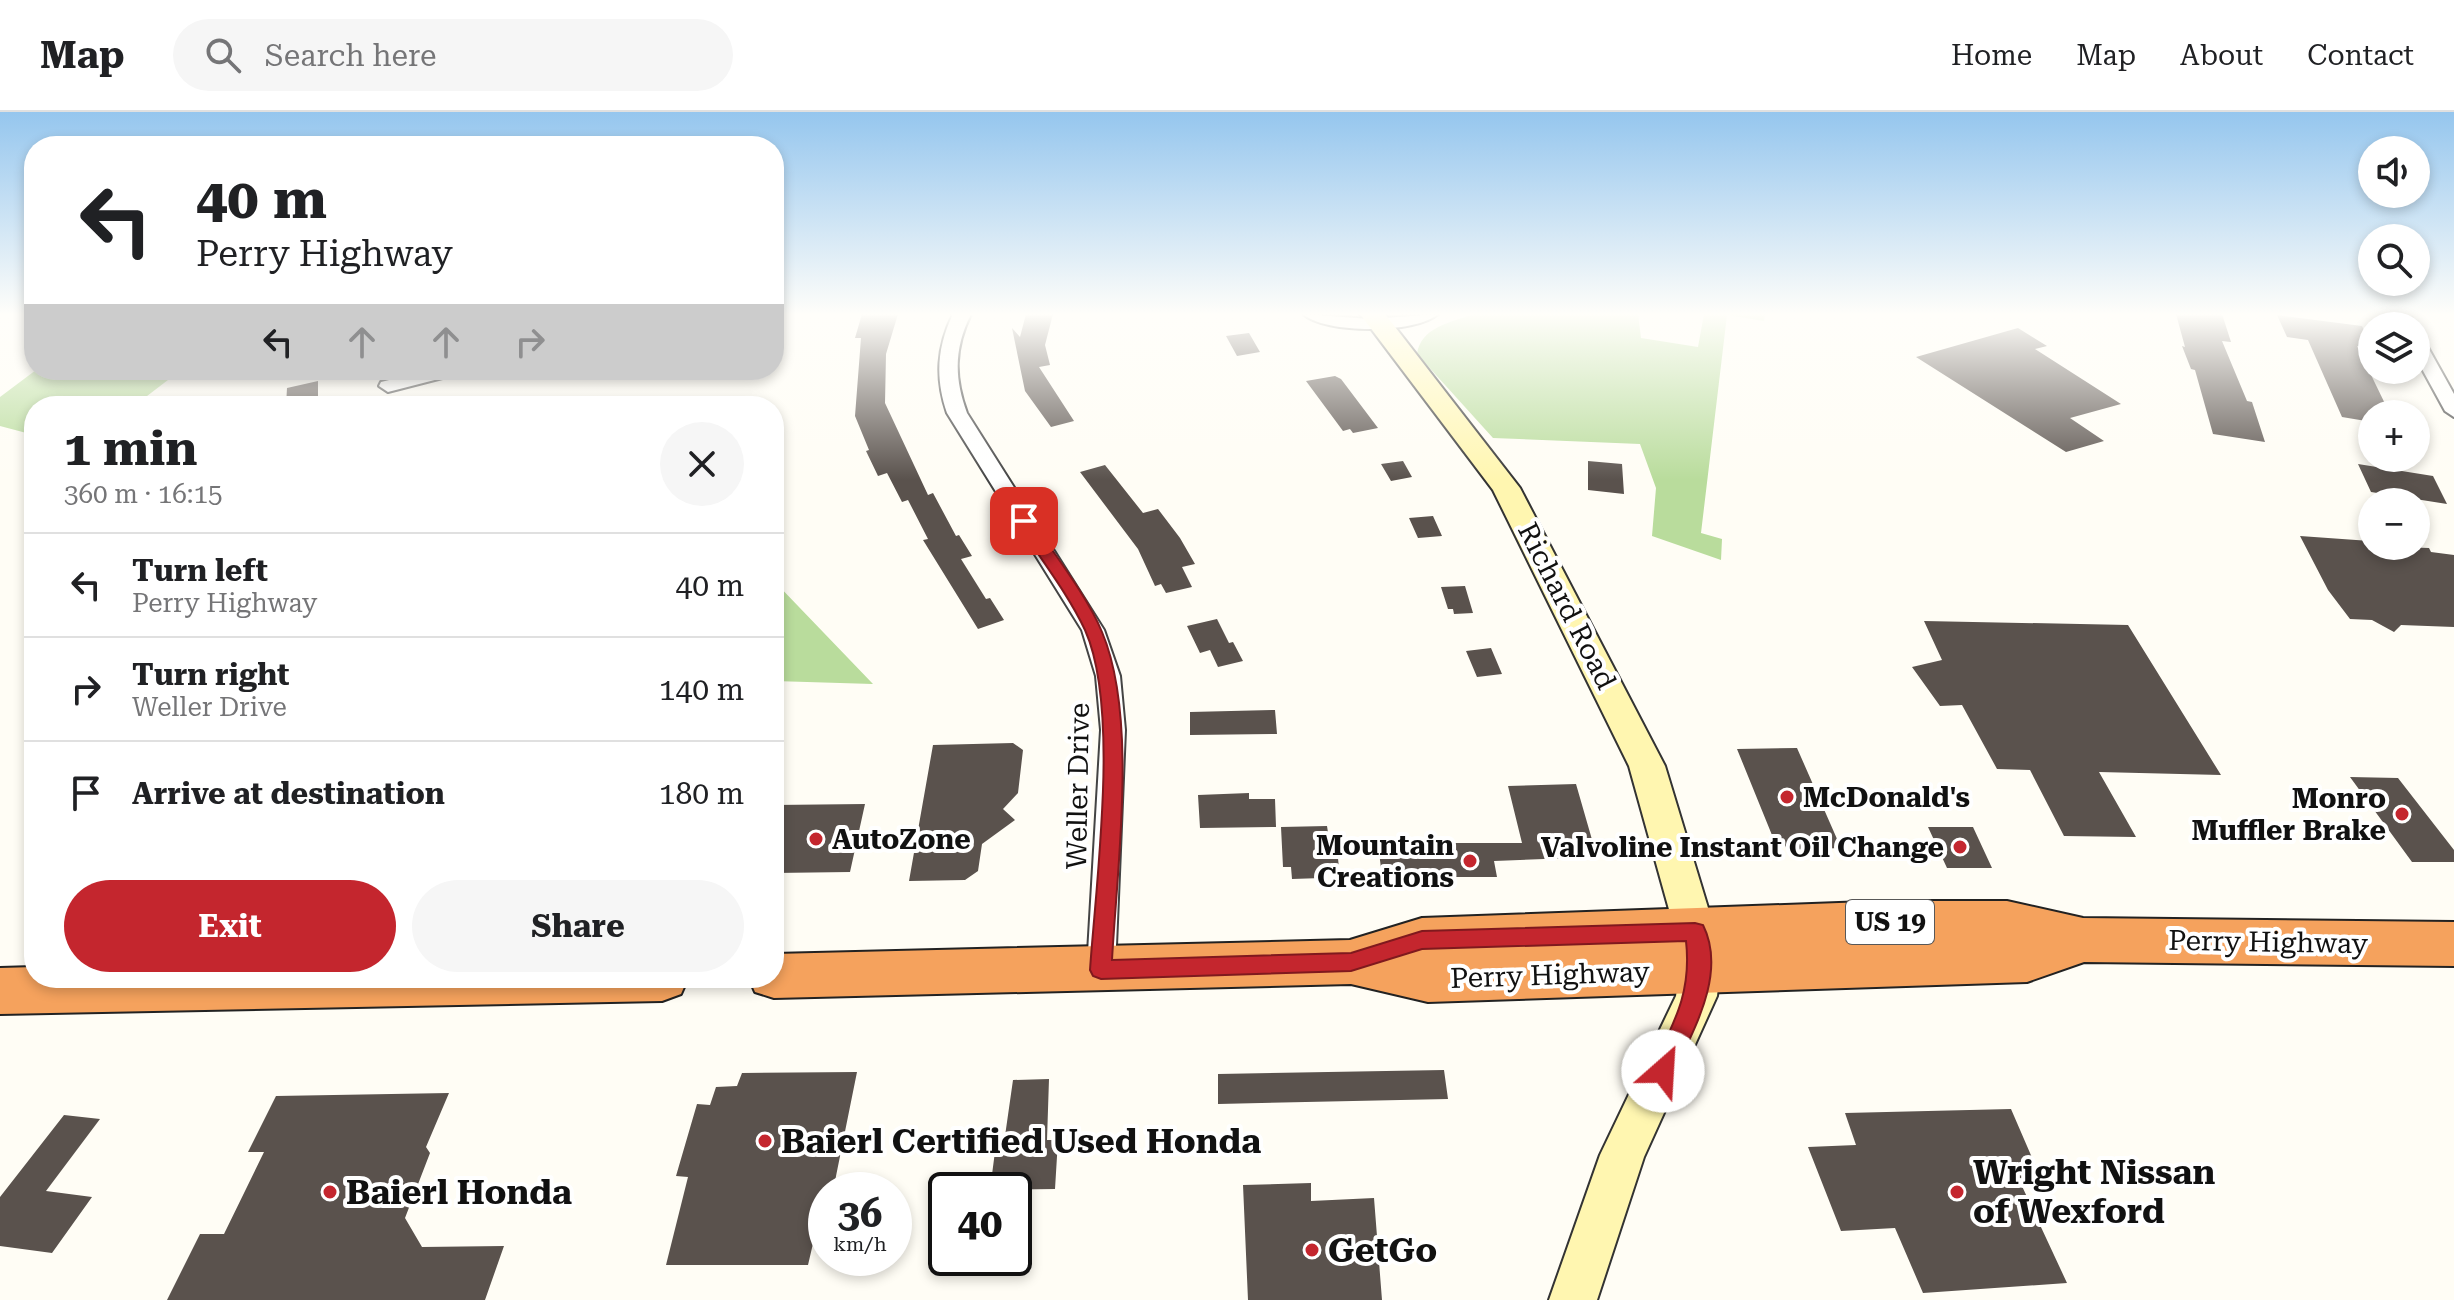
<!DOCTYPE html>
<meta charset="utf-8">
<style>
body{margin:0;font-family:"Roboto Serif",serif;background:#f6f6f6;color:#202124;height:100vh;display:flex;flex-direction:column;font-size:30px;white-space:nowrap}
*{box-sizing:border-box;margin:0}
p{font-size:26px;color:#757577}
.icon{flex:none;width:44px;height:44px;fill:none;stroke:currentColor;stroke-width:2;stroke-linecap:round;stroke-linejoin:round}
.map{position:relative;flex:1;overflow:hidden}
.panel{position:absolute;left:24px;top:284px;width:760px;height:592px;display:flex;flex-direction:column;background:#fff;border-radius:32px;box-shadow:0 4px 12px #0003}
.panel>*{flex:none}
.hud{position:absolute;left:24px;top:24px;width:760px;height:244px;border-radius:32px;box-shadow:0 4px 12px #0003;background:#fff;color:#202124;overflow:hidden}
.buttons{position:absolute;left:2358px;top:24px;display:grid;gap:16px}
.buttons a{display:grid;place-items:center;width:72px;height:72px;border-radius:50%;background:#fff;box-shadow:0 4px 12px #0003;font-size:40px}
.speed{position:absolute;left:808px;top:1060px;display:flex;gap:16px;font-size:40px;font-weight:700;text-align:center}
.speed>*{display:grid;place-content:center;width:104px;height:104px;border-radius:50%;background:#fff;box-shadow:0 4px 12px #0003;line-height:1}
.speed small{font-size:20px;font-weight:400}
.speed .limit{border:4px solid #111;border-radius:12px;background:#fff;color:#111}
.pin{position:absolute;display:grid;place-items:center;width:68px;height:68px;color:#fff;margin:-34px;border-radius:16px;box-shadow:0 4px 12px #0006}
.me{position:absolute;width:88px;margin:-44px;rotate:26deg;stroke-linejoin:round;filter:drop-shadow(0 0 6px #0008)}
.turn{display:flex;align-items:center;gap:28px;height:168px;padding:0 40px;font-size:36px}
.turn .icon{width:104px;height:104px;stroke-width:2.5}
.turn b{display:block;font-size:56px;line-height:68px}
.lanes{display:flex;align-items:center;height:76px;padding:0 40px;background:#0003;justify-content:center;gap:40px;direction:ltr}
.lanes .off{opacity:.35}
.round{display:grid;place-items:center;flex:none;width:84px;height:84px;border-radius:42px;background:#f6f6f6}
.summary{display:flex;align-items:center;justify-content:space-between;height:136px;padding:0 40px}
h1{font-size:48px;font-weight:700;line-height:60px}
.button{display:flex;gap:16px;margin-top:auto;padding:16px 40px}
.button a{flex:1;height:92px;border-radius:48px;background:#c4262e;color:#fff;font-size:32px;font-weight:700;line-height:92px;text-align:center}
.button a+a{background:#f6f6f6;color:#202124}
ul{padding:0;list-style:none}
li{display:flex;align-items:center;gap:24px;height:104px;padding:0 40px;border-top:2px solid #e0e0e0}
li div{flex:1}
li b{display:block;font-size:30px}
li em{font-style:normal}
header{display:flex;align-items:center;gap:48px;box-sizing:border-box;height:112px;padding:0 40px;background:#fff;border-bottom:2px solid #e0e0e0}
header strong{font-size:38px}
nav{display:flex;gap:44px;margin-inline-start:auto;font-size:28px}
.search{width:560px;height:72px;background:#f6f6f6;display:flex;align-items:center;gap:20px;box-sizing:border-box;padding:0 28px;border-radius:44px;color:#757577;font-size:30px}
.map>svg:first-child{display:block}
</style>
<header>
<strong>Map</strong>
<div class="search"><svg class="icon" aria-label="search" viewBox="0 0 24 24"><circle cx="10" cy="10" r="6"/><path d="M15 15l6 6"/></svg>Search here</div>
<nav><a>Home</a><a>Map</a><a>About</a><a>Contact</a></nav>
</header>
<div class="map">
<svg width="2454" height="1188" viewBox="0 0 2454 1188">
<rect width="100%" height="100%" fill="#fffdf5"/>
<path fill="#b9dc9c" d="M1473 202H1638L1641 226 1698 235 1704 202H1765L1764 209 1727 203 1701 421 1722 427 1721 448 1652 424 1656 376 1640 332 1493 326 1417 242C1421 215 1450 211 1473 202Z
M36 258H181L134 294H34V323L0 314V285Z
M774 469 873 572 774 569Z"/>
<path fill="#5a524d" d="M862 202H898L886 242 885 291 928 383 933 381 956 424 959 423 972 444 961 447 986 487 990 486 1004 508 978 517 923 428 928 427 908 388 902 390 887 361 878 364 866 339 869 338 855 304 861 226H855Z
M1026 202H1053L1045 233 1050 253 1039 255 1074 309 1051 315 1025 279 1012 216 1020 225Z
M2176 202H2222L2231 230 2222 229 2247 289 2252 290 2265 330 2213 322 2195 258 2191 257 2182 234 2185 235Z
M2277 203 2362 214 2372 236 2357 234 2390 302H2372V310L2342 305 2308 228 2287 225Z
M2018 216 2047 234 2035 237 2121 292 2070 306 2104 329 2066 340 1916 245Z
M1249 221 1260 240 1237 244 1226 224Z
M1335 264 1341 267 1378 316 1353 321 1350 317 1343 319 1306 269Z
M318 269V288L286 294 287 276Z
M1403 349 1412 365 1391 369 1381 352Z
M1588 349 1622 352 1624 382 1588 378Z
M2358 352 2433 364 2447 392 2371 380Z
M1105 353 1143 401 1158 397 1180 426 1195 452 1182 455 1192 475 1166 481 1161 472 1155 474 1138 437 1080 360Z
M1433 404 1442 424 1418 426 1409 406Z
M2300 424 2370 429 2372 434 2429 436 2431 440 2454 443V515L2401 513 2394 520 2372 508 2350 507 2328 478Z
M1465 474 1473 501 1454 502 1453 497H1448L1441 475Z
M1217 507 1229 531 1233 530 1243 549 1218 555 1210 538 1200 541 1187 514Z
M1924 509 2128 513 2221 663 2099 660 2136 725 2064 724 2030 658 1997 657 1962 593 1940 594 1912 555 1942 548Z
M1491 536 1502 562 1477 565 1466 539Z
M1275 598 1277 622 1190 623V600Z
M1013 631 1023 638 1018 681 1003 697 1015 708 982 732 978 759 965 768 909 769 933 633Z
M1797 636 1841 736 1787 738 1783 728H1774L1737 637Z
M2350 665 2398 666 2454 738V750H2412Z
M1576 672 1597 745 1494 749 1497 765H1382L1378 731H1522L1508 674Z
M1249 681V687H1275L1276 715 1200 716 1198 683Z
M865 692 850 760 774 761V693Z
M1327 714 1329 727H1336L1339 756H1322V766L1292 767 1291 755H1283L1281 715Z
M1928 715H1973L1992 756H1947Z
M1444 958 1448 987 1218 992V962Z
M857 960 834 1074 826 1076 808 1153H666L688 1065 676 1064 697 992 710 993 716 975 737 974 742 961Z
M1049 967 1047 1028H1058L1055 1077 990 1078 997 1024H1005L1013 968Z
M449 981 426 1035 430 1041 405 1106 422 1135 504 1134 485 1188H167L200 1122H224L264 1040H248L276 984Z
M2011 997 2043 1071 2021 1072 2067 1171 1923 1181 1895 1116 1841 1119 1808 1035 1856 1033 1845 1001Z
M64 1003 100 1007 46 1079 92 1085 52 1141 0 1134V1085Z
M1311 1071V1089L1374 1086 1382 1188H1248L1243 1073Z"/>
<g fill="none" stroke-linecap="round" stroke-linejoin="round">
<g stroke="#444" stroke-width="4">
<path id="street" d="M953 202H971C954 236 954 266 967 301L1104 518 1120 564 1125 618 1115 858 1111 867 1101 870 1091 867 1087 858 1101 618 1096 564 1082 518 947 301C935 266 937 235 953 202Z
M1303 202 1370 207 1438 202C1416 222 1325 222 1303 202Z
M2392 202H2410L2416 214H2398Z
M2416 225 2425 230 2454 282V305L2445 299 2416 246Z
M430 258H461L458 262 388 280 379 274 381 270Z"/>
</g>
<g stroke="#333" stroke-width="4">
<path id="secondary" d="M1360 202H1385L1520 376 1665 654 1715 819 1720 858 1717 884 1644 1045 1597 1188H1549L1600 1043 1676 884 1680 858 1675 819 1629 654 1493 378Z"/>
</g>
<g stroke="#222" stroke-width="4">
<path id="highway" d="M1893 789H2007L2083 806 2454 810V854L2084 850 2027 870 1428 890 1351 872 774 886 755 880 749 866H774V842L1350 828 1422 806Z
M34 855V866H688L681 882 662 889 0 902V856Z"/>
</g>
<use href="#street" fill="#fff" fill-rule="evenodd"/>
<use href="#secondary" fill="#fff6b0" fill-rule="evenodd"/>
<use href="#highway" fill="#f5a25d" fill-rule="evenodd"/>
</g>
<linearGradient id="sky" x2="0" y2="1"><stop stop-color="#95c6ee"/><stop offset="0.55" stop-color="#fffefa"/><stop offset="1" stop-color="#fffefa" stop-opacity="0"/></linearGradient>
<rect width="2454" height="368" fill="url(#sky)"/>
<path fill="#c4262e" stroke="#7f191e" stroke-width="2" d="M1024 404 1030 406C1052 439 1088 485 1102 520 1138 605 1117 755 1112 848L1351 841 1422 819 1695 811 1703 813C1728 863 1691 922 1671 967L1663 970 1654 967 1651 959C1673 912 1692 882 1686 829L1422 837 1351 859 1101 867 1093 864 1090 858C1096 769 1120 596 1085 518 1067 480 1039 445 1016 409Z"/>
<g fill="#c4262e" stroke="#fff" stroke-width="3">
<circle cx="1787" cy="685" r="8"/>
<circle cx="2402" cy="702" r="8"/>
<circle cx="816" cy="727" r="8"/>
<circle cx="1960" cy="735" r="8"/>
<circle cx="1470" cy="749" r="8"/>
<circle cx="765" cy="1029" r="8"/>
<circle cx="330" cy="1080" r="8"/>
<circle cx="1957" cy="1080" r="8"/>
<circle cx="1312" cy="1138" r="8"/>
</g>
<g text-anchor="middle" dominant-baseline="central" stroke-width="8" stroke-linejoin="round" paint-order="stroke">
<rect fill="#fff" stroke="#585858" stroke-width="2" x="1846" y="788" width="88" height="44" rx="6"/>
<g font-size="26" font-weight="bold" fill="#111">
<text x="1890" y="810">US 19</text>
</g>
<g font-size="28" fill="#111" stroke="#fff">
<text transform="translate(1567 494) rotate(63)">Richard Road</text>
<text transform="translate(1078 674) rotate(-89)">Weller Drive</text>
<text transform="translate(2268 830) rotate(1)">Perry Highway</text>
<text transform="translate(1550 863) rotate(-2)">Perry Highway</text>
</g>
<g font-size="28" font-weight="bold" fill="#111" stroke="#fff" text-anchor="end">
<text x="1803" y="685" text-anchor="start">McDonald's</text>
<text x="2386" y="686">Monro<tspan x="2386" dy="32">Muffler Brake</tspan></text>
<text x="832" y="727" text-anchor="start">AutoZone</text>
<text x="1454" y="733">Mountain<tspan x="1454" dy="32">Creations</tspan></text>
<text x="1944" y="735">Valvoline Instant Oil Change</text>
</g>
<g font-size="34" font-weight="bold" fill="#111" stroke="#fff" text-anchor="start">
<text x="781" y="1029">Baierl Certified Used Honda</text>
<text x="1973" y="1060">Wright Nissan<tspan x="1973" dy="39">of Wexford</tspan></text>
<text x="346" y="1080">Baierl Honda</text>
<text x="1328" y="1138">GetGo</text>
</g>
</g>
</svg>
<div class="buttons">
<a><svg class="icon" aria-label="sound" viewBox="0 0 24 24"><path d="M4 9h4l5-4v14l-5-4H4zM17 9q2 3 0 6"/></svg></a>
<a><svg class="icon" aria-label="search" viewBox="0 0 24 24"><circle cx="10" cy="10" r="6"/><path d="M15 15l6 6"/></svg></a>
<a><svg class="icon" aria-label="layers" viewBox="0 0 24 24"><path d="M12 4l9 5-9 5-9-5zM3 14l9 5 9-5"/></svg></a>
<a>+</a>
<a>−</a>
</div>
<div class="speed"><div>36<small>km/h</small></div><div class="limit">40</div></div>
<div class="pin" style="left:1024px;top:409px;background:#d93025"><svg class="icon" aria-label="arrive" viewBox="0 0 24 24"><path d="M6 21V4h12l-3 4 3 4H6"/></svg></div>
<svg class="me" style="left:1663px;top:959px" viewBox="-20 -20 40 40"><circle r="19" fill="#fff"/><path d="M0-13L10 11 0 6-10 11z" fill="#c4262e"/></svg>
<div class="hud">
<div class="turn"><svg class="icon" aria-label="left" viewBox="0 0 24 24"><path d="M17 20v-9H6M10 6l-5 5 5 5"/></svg><div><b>40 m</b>Perry Highway</div></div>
<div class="lanes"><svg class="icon" aria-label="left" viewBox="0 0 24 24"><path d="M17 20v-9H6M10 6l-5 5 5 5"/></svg><svg class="icon off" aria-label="ahead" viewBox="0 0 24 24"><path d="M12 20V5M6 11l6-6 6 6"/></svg><svg class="icon off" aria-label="ahead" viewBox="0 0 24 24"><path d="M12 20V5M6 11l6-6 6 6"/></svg><svg class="icon off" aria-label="right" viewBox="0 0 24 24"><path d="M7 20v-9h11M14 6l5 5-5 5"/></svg></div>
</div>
<section class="panel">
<div class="summary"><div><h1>1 min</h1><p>360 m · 16:15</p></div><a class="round"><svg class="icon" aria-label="close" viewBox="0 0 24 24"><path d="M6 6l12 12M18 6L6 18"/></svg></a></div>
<ul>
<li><svg class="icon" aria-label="left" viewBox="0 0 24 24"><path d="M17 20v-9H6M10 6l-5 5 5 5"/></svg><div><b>Turn left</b><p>Perry Highway</p></div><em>40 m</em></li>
<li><svg class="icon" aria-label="right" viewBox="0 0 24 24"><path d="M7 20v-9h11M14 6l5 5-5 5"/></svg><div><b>Turn right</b><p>Weller Drive</p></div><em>140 m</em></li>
<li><svg class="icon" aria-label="arrive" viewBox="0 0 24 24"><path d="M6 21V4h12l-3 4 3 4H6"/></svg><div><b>Arrive at destination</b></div><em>180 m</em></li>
</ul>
<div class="button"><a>Exit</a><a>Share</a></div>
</section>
</div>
